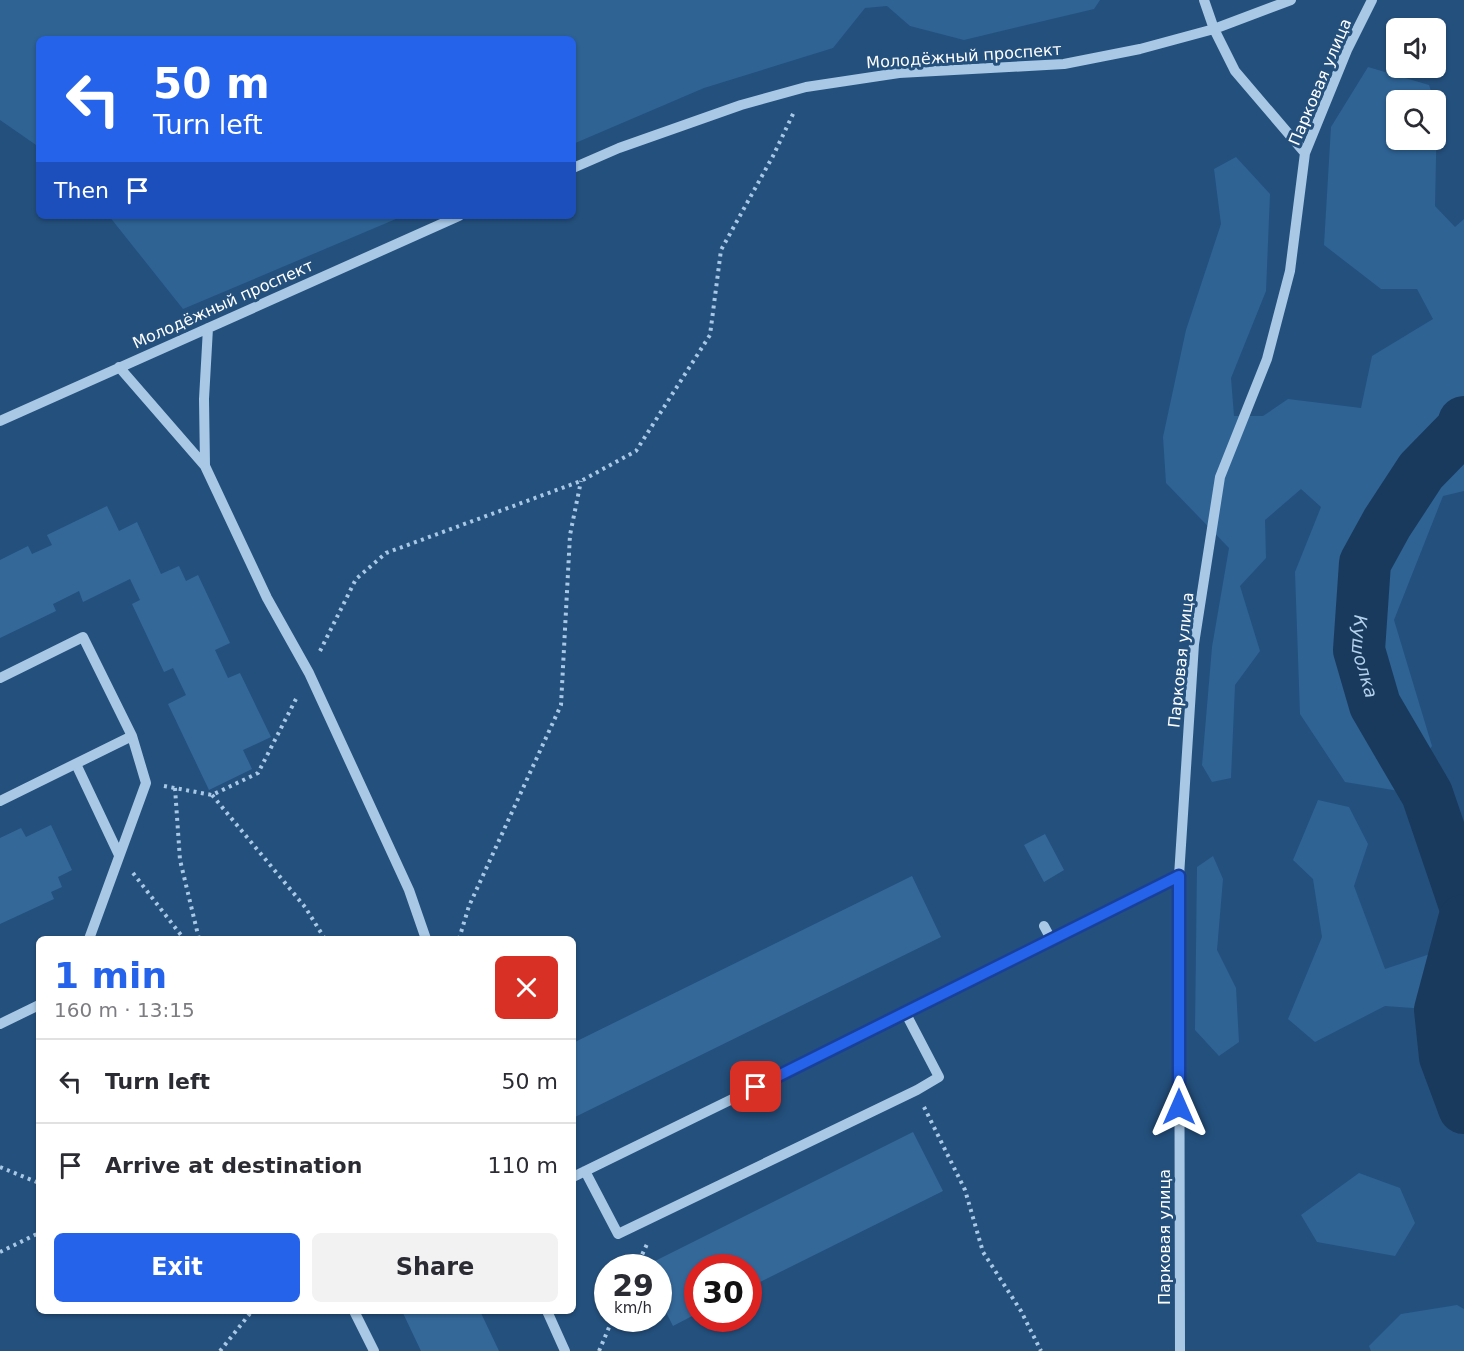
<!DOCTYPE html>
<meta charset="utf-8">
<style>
body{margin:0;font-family:"DejaVu Sans",sans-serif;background:#f2f2f3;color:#2b2b33;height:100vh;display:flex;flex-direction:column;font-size:22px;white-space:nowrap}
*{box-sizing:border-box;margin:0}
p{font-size:20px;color:#7c7c81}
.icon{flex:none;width:33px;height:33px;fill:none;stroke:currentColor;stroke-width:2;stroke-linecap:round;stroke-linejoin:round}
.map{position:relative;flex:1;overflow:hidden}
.details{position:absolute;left:36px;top:936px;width:540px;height:378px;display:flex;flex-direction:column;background:#fff;border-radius:9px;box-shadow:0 2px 4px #0004}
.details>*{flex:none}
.top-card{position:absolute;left:36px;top:36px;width:540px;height:183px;border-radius:9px;box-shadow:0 2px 4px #0004;background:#2563eb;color:#fff;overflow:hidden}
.fabs{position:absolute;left:1386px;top:18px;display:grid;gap:12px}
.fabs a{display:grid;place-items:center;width:60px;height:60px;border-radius:9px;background:#fff;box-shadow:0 2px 4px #0004;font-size:30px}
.speed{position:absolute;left:594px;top:1254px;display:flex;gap:12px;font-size:30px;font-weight:700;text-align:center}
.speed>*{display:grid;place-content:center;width:78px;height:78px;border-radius:50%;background:#fff;box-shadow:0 2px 4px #0004;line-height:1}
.speed small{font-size:15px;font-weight:400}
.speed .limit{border:9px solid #d22;background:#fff;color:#111}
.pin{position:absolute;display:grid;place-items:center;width:51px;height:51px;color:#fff;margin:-26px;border-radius:12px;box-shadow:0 3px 9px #0006}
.me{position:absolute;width:66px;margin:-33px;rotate:0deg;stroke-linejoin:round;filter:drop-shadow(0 0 4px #0008)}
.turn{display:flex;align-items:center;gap:21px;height:126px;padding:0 18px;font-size:27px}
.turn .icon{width:78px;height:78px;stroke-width:2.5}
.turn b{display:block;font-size:42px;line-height:51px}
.then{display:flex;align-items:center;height:57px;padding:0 18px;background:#0003;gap:12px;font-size:22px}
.round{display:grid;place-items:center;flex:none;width:63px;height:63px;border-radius:9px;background:#f2f2f3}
.summary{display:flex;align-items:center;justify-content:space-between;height:102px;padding:0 18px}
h1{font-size:36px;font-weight:700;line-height:45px;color:#2563eb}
.action{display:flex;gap:12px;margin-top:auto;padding:12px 18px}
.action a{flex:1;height:69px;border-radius:9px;background:#2563eb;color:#fff;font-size:24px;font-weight:700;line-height:69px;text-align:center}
.action a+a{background:#f2f2f3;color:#2b2b33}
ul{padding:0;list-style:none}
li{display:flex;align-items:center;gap:18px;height:84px;padding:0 18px;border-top:2px solid #e1e1e2}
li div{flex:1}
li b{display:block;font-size:22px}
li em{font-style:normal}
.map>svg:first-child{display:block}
</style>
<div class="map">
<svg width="1464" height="1351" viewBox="0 0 1464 1351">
<rect width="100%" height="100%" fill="#24507d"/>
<path fill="#2e6394" d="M0 0H1100L1094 9 964 40 910 26 887 6 865 8 833 48 704 88 573 144V39H39V147L0 120Z
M1368 67 1429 85 1434 100H1396V140H1436V106L1437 111 1435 206 1455 227 1464 219V491L1443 496 1394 620 1432 746 1399 791 1345 782 1300 714 1295 572 1321 507 1301 489 1265 520 1266 558 1240 586 1260 651 1235 685 1231 778 1212 782 1202 765 1212 647 1229 548 1166 483 1163 437 1186 330 1221 224 1214 169 1236 157 1270 194 1266 291 1231 378 1234 416H1263L1288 399 1361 408 1372 356 1433 319 1417 289H1381L1324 245 1331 127Z
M109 216H403L183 309Z
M1318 800 1349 807 1368 844 1354 886 1385 969 1436 952 1427 1009 1385 1006 1315 1042 1288 1019 1322 937 1313 879 1293 860Z
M1213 856 1223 879 1217 950 1236 988 1239 1042 1219 1056 1195 1030 1197 867Z
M1359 1173 1400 1188 1415 1223 1395 1256 1317 1242 1301 1215Z
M1457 1305 1464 1309V1351H1371L1369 1346 1401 1314Z"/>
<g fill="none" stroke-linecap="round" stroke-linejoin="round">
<g stroke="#193a5d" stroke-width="52">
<path id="s1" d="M1464 422 1462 429 1421 471 1387 523 1365 563 1359 650 1375 705 1427 794 1464 903"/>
<path d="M1464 920 1440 1010 1445 1057 1464 1108"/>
</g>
</g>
<path fill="#346899" d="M107 506 119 531 137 522 161 574 179 566 186 581 198 575 230 643 215 650 228 678 240 673 271 737 243 750 252 769 209 790 168 704 186 695 173 668 164 672 132 604 140 600 130 579 83 602 79 591 53 604 56 611 0 638V560L28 546 32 554 52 545 47 535Z
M51 825 72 870 58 877 62 887 51 892 54 899 0 924V838L21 828 26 837Z
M1045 834 1064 870 1044 882 1024 845Z
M912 876 941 937 573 1118V1043Z
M913 1132 943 1191 748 1288V1268H698V1313L673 1326 658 1296V1268H641Z
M402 1311H480L499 1351H421Z"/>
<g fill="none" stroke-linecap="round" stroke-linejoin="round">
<path stroke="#a8c8e5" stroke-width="4" stroke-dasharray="3 4.5" stroke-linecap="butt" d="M320 651 356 579 386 553 581 481 636 451 710 335 721 250 773 156 794 112
M164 786 212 795 258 773 298 695
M175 788 180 860 199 939
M212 795 305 907 325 939
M133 873 184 939
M459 939 469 906 561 705 570 535 581 481
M924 1107 965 1190 983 1252 1021 1311 1041 1351
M0 1167 39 1183
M0 1252 39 1233
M636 1268 647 1244
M220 1351 252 1311
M599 1351 613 1318"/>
<path stroke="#a8c8e5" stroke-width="10" d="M1204 0 1214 29 1235 71 1305 153
M573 168 619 148 741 105 806 87 899 73 1064 64 1140 49 1214 29 1291 0
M119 367 205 466 267 598 309 673 409 890 426 939
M0 421 459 216
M205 466 204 399 208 328
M0 678 83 637 132 736 146 783 89 939
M76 764 119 855
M0 801 132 736
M1044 926 1052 941
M0 1024 39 1005
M585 1171 618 1234 917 1090 939 1077 906 1014
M573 1177 906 1014 1179 876
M354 1311 374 1351
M547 1311 565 1351
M1180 1351 1179 876 1194 644 1220 477 1267 359 1290 271 1305 153 1347 50 1372 0"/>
</g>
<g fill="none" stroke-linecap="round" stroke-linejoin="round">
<g stroke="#184099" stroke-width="15">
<path id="route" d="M756 1087 1179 876V1107"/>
</g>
<use href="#route" stroke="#2563eb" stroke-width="10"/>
</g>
<g text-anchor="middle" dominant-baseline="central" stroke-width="6" stroke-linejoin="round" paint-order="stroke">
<g font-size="16" fill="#fff" stroke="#24507d">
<text transform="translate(964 56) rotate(-4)">Молодёжный проспект</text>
<text transform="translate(1320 82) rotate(-67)">Парковая улица</text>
<text transform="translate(223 304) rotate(-24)">Молодёжный проспект</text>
<text transform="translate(1181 660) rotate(-84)">Парковая улица</text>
<text transform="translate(1164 1237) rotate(-90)">Парковая улица</text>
</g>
<g font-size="18" font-style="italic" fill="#b3d1ed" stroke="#24507d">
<text stroke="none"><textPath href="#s1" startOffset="268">Кушолка</textPath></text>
</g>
</g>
</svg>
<div class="fabs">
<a><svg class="icon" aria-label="sound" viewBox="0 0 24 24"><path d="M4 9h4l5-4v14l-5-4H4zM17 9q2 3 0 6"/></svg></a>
<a><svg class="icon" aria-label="search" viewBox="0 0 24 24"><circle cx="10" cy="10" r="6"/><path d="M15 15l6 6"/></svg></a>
</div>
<div class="speed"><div>29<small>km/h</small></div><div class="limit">30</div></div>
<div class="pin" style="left:756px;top:1087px;background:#d93025"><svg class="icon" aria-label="arrive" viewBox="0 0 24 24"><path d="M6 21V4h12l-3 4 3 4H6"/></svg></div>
<svg class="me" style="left:1179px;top:1107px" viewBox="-20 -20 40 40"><path d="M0-17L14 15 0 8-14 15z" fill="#2563eb" stroke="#fff" stroke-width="4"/></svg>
<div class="top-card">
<div class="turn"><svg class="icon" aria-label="left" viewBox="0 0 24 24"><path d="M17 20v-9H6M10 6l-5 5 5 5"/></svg><div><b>50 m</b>Turn left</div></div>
<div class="then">Then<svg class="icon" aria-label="arrive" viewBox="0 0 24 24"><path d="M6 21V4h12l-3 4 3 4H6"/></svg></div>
</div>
<section class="details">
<div class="summary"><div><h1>1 min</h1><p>160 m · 13:15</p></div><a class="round" style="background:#d93025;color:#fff"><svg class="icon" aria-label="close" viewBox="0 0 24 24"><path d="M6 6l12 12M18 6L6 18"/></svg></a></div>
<ul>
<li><svg class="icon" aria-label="left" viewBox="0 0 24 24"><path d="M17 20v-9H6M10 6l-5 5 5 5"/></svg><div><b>Turn left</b></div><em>50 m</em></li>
<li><svg class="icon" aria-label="arrive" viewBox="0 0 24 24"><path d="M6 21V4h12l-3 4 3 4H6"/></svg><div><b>Arrive at destination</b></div><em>110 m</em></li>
</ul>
<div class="action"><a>Exit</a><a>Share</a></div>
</section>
</div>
